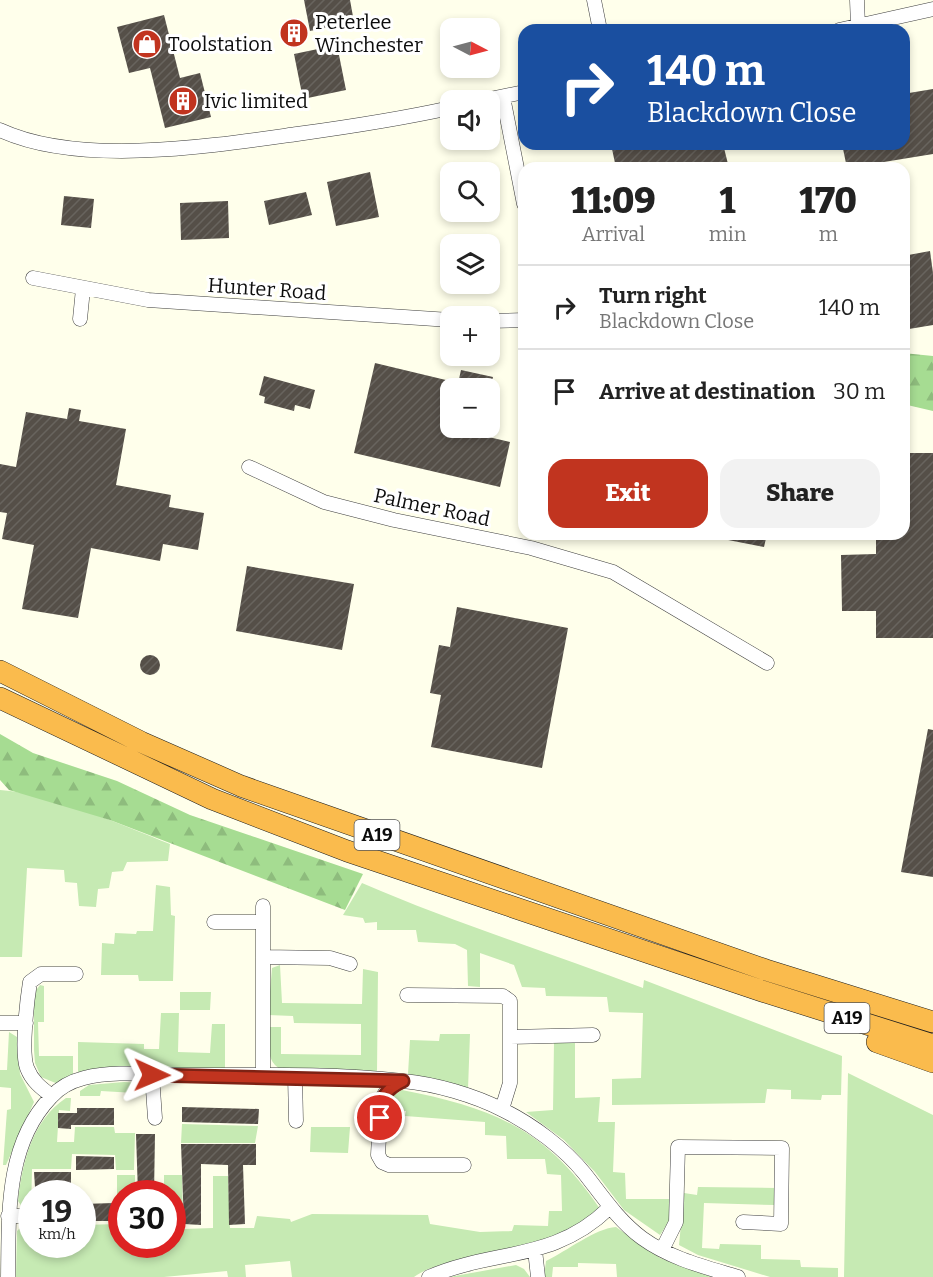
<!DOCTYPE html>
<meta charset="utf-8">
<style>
body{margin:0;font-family:Bitter,serif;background:#f2f2f2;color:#222;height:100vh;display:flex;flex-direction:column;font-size:22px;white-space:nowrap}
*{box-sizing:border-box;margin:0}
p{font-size:20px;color:#767676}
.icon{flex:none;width:33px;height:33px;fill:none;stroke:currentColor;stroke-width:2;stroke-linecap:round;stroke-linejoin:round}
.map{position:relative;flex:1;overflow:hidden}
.details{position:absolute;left:518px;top:162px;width:392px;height:378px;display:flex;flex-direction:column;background:#fff;border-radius:18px;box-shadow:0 3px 9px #0003}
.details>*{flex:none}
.hud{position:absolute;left:518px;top:24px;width:392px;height:126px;border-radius:18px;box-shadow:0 3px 9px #0003;background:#1a4fa0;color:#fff;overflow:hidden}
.needle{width:39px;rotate:96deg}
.tools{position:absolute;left:440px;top:18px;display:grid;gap:12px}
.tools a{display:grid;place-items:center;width:60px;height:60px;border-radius:12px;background:#fff;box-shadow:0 3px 9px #0003;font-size:30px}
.speed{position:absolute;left:18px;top:1180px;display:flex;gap:12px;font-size:30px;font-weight:700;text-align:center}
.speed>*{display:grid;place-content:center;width:78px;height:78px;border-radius:50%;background:#fff;box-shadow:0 3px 9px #0003;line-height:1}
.speed small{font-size:15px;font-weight:400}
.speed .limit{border:9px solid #d22;background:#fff;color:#111}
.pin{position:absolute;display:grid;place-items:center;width:51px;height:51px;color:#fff;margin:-26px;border:3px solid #fff;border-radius:50%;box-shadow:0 2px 6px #0007}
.me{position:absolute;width:66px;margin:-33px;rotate:91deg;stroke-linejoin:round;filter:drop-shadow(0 0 4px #0008)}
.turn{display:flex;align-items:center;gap:21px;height:126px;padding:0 30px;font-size:27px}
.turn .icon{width:78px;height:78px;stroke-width:2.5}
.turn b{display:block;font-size:42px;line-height:51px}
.eta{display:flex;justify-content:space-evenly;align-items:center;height:102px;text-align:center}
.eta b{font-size:36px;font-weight:800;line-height:42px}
.primary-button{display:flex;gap:12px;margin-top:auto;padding:12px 30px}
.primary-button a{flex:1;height:69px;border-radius:18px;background:#c1341f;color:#fff;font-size:24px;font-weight:800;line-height:69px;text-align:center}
.primary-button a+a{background:#f2f2f2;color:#222}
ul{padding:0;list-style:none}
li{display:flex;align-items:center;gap:18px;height:84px;padding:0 30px;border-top:2px solid #e0e0e0}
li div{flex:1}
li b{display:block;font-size:22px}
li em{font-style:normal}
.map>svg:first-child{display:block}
</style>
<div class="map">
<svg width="933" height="1277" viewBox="0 0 933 1277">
<defs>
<pattern id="forest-firs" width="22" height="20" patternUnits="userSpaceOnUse" patternTransform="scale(1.5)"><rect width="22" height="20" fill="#a6dc92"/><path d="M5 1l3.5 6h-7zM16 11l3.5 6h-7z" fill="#8ebc7d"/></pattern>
<pattern id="building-hatch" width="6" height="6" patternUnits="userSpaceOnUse" patternTransform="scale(1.5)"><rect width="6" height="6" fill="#554f48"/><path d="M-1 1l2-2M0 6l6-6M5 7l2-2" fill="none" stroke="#68645e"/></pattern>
</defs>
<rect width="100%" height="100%" fill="#ffffeb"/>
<path fill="#c6eab3" d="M0 790C54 794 119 824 170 844L168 861 127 862 123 871 112 872 109 888 98 889 96 907 79 906 77 883 65 882 64 870 27 868 22 957H0Z
M362 883C454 923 549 952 643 988L644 980 842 1056 841 1095H822L821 1100 791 1099V1090L767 1089 765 1103 612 1105V1079L641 1078 643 1013 609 1012 607 997 546 996 545 988 522 987 514 965 480 953V987L468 986 467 950 455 944 418 942 416 930H377V922L365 923 363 918 343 915Z
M156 885 170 887 171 915 175 916 173 981H139L138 975H101L102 943 114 944 115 933 136 934 137 931H153Z
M280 965 282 1003 362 1004 363 969 378 972 377 1074 282 1070C265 1062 269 1044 269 1027H281V1054L361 1055V1024L294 1023 293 1016 268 1015 272 968Z
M40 985 44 986V1022H38L39 1056H73V1076L58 1084 41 1077 35 1063 34 1050V993Z
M180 992H211L210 1010H180Z
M161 1013H179L178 1052 210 1053 212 1024H225V1069L78 1075V1042L144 1044V1049H159Z
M9 1032 17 1037 20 1074 34 1102 6 1165H3L7 1110 11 1109V1088L0 1087V1070H7Z
M440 1034H470L468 1089 408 1074 410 1040 439 1041Z
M575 1040V1098L600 1097 598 1122H615L613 1172 625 1173 626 1199H670L671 1218 660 1235 624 1210 595 1172 564 1140 526 1112 553 1110 554 1042Z
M848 1073 933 1115V1277H844Z
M124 1082 142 1083 152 1094 101 1091 100 1096H80V1091L89 1085Z
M402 1090C494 1108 546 1129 600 1209 560 1243 516 1247 466 1259 448 1263 429 1266 414 1277H292L290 1261 245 1265 246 1277H228L227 1271 164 1277H16L17 1231 24 1224H31L32 1245H36V1252L60 1251 61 1245H82L83 1225 117 1224V1175H135V1194H122V1245H172V1194H164V1175H182L183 1229 213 1228V1176H228L230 1228H254L257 1216 290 1219 291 1222 312 1214 428 1215 430 1224 480 1232 512 1231 514 1225 548 1226 549 1211H562L561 1175 547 1174 545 1159H507L506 1136 485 1135V1122L405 1116 406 1111 393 1110 391 1130H384L387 1099Z
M66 1098H71L70 1111 59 1110 57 1142H74L75 1127H114L115 1133H135L134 1170H116L115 1155 72 1154 71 1169H32L31 1213H26L18 1201C22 1164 32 1120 66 1098Z
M182 1124 258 1126 255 1143H181Z
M311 1127H350L348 1153 310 1152Z
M698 1187 776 1188 775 1205 704 1203 702 1248 719 1249 720 1244 761 1245V1259L800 1260 801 1267 838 1268V1277H770L698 1255 679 1245 684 1193 697 1195Z
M616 1227 660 1258 712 1277H617L616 1264 578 1263V1267H553L552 1277H544L546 1261C567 1251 596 1228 616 1227Z
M516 1265 524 1269 530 1277H449Z"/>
<path fill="url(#forest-firs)" d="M903 353 933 356V411L903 404Z
M0 734 33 753 117 781 190 815 363 874 345 910 110 820 9 790 0 780Z"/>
<path fill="url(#building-hatch)" d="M304 0H350L354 22 310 31Z
M164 15 180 78 200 73 211 117 165 128 150 68 129 73 117 27Z
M337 45 346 90 303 99 294 54Z
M933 89V154L847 168 842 144H903V94Z
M611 144H723L729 168H616Z
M370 172 379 217 336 226 327 182Z
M306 192 312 215 269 225 264 201Z
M64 196 94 199 91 228 61 225Z
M228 201 229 238 181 240 180 203Z
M930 251 933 273V325L903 330V256Z
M375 363 450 381V428H481L480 435 510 442 500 487 354 453Z
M461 370 493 377 490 388H457Z
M264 376 315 390 310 409 295 405 294 411 264 403 265 397 259 395Z
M69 408 81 410 79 421 126 429 116 485 171 495 169 507 204 513 198 550 163 544 160 561 91 548 78 618 22 609 34 545 2 539 7 513 0 512V464L16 467 26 412 67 419Z
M903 453H933V638H876V611H842L841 555 876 554V534H903Z
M723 534H767L764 547 723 539Z
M247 566 354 584 342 650 236 631Z
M457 607 568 628 542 768 431 747 441 695 430 693 439 645 450 647Z
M140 665a10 10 0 1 1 20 0a10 10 0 1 1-20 0Z
M928 729 933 730V877L901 872Z
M182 1107 259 1109 258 1124 182 1122Z
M77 1108H114V1125H71V1129L58 1128V1113H77Z
M136 1134H155L154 1194H138Z
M181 1144H256V1165H243L245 1224 229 1225 228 1165 201 1164V1225L184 1224Z
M76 1156 114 1157V1169L76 1170Z
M34 1172H71V1184L68 1187H35Z
M114 1203V1221H82V1204Z"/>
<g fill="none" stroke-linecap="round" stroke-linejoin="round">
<g stroke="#3f3f3f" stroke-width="15">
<path id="minor" d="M594 0 600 30
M857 0 858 26
M839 30 933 9
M503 97 524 204
M485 100 524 92
M0 130C80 167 212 146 297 134 348 127 400 119 450 108
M33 278 148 300 450 320
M80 319 83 289
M489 321 524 320
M249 467 324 502 394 520 531 548 613 572 767 663
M263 906V1075
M214 922H263
M263 957 330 958 350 964
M407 995 503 996 510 1001V1083L502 1109
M0 1023H26
M510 1037 593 1035
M152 1075 155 1118
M295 1076 296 1121
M402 1081 388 1088 381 1100 378 1155 382 1162 389 1165H464
M52 1096C41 1088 32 1081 27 1068 21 1052 27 1001 30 982L41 974H76
M8 1216H32
M535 1250 538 1277
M662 1250 676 1222 678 1147 782 1148 781 1224 743 1222
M8 1277C9 1215 5 1145 51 1097 60 1087 72 1081 84 1078 116 1070 151 1075 184 1075 256 1075 331 1073 403 1081 435 1084 474 1095 503 1110 533 1125 564 1148 585 1174 603 1197 618 1220 642 1238 671 1259 705 1267 738 1277
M429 1277C493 1249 554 1262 609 1208"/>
</g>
<g stroke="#1d1d1d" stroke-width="22">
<path id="highway" d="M0 671 141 742 241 786 766 970 933 1022
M0 698 212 799 347 851 762 991 933 1045
M877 1042 933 1062"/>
</g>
<use href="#minor" stroke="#fff" stroke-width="14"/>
<use href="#highway" stroke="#fabb4d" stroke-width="21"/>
</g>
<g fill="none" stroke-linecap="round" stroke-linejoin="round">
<g stroke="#7d2214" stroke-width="15">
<path id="route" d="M152 1075 403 1081C384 1090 381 1098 380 1118"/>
</g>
<use href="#route" stroke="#c1341f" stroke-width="10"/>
</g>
<defs>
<g id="building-disc" transform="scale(1.5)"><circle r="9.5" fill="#c1341f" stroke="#fff"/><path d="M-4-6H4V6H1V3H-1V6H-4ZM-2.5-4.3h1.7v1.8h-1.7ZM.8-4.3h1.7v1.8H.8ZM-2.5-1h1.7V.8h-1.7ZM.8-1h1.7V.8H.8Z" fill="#fff"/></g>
<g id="shop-disc" transform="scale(1.5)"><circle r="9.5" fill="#c1341f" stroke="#fff"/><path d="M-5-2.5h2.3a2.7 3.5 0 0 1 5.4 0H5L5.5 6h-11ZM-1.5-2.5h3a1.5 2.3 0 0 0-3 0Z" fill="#fff"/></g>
</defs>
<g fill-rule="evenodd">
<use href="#building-disc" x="294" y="33"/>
<use href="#shop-disc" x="147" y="44"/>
<use href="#building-disc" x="183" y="101"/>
</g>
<g text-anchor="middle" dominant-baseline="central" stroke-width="6" stroke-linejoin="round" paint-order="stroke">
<g fill="#fff" stroke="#555" stroke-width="1.5">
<rect x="354.5" y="820" width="45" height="30" rx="4.5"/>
<rect x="824.5" y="1003" width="45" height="30" rx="4.5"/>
</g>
<g font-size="18" font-weight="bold" fill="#0c0c0c">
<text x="377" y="835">A19</text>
<text x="847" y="1018">A19</text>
</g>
<g font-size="20" fill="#0c0c0c" stroke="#fff" text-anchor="start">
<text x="315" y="22">Peterlee<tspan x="315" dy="23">Winchester</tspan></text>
<text x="168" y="44">Toolstation</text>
<text x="204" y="101">Ivic limited</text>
</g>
<g font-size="20" fill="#0c0c0c" stroke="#fff">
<text transform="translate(267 289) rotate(4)">Hunter Road</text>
<text transform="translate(432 507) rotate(12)">Palmer Road</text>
</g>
</g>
</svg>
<div class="tools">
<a><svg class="needle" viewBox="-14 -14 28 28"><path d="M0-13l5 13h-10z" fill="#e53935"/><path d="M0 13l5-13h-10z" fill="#767676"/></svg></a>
<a><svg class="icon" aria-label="sound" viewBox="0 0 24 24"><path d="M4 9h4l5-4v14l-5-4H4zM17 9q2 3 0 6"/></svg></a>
<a><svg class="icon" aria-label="search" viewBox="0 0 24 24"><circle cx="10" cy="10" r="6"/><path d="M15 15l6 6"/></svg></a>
<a><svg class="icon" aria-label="layers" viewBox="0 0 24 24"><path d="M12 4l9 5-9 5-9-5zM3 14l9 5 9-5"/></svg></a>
<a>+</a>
<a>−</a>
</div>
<div class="speed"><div>19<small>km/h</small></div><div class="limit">30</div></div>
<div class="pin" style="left:380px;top:1118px;background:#d93025"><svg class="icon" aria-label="arrive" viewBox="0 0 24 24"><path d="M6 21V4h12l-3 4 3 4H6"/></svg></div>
<svg class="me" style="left:152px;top:1075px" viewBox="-20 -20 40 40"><path d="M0-17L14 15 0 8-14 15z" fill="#c1341f" stroke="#fff" stroke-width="4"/></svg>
<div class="hud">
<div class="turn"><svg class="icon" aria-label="right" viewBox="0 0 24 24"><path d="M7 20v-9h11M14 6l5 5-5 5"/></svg><div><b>140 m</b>Blackdown Close</div></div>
</div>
<section class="details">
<div class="eta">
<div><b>11:09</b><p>Arrival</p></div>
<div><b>1</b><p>min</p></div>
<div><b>170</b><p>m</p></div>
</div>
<ul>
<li><svg class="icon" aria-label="right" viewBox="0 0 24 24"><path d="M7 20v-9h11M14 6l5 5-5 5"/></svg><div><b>Turn right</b><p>Blackdown Close</p></div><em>140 m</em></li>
<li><svg class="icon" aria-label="arrive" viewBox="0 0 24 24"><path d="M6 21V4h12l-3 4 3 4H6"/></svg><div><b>Arrive at destination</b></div><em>30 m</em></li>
</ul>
<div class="primary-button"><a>Exit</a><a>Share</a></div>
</section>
</div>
